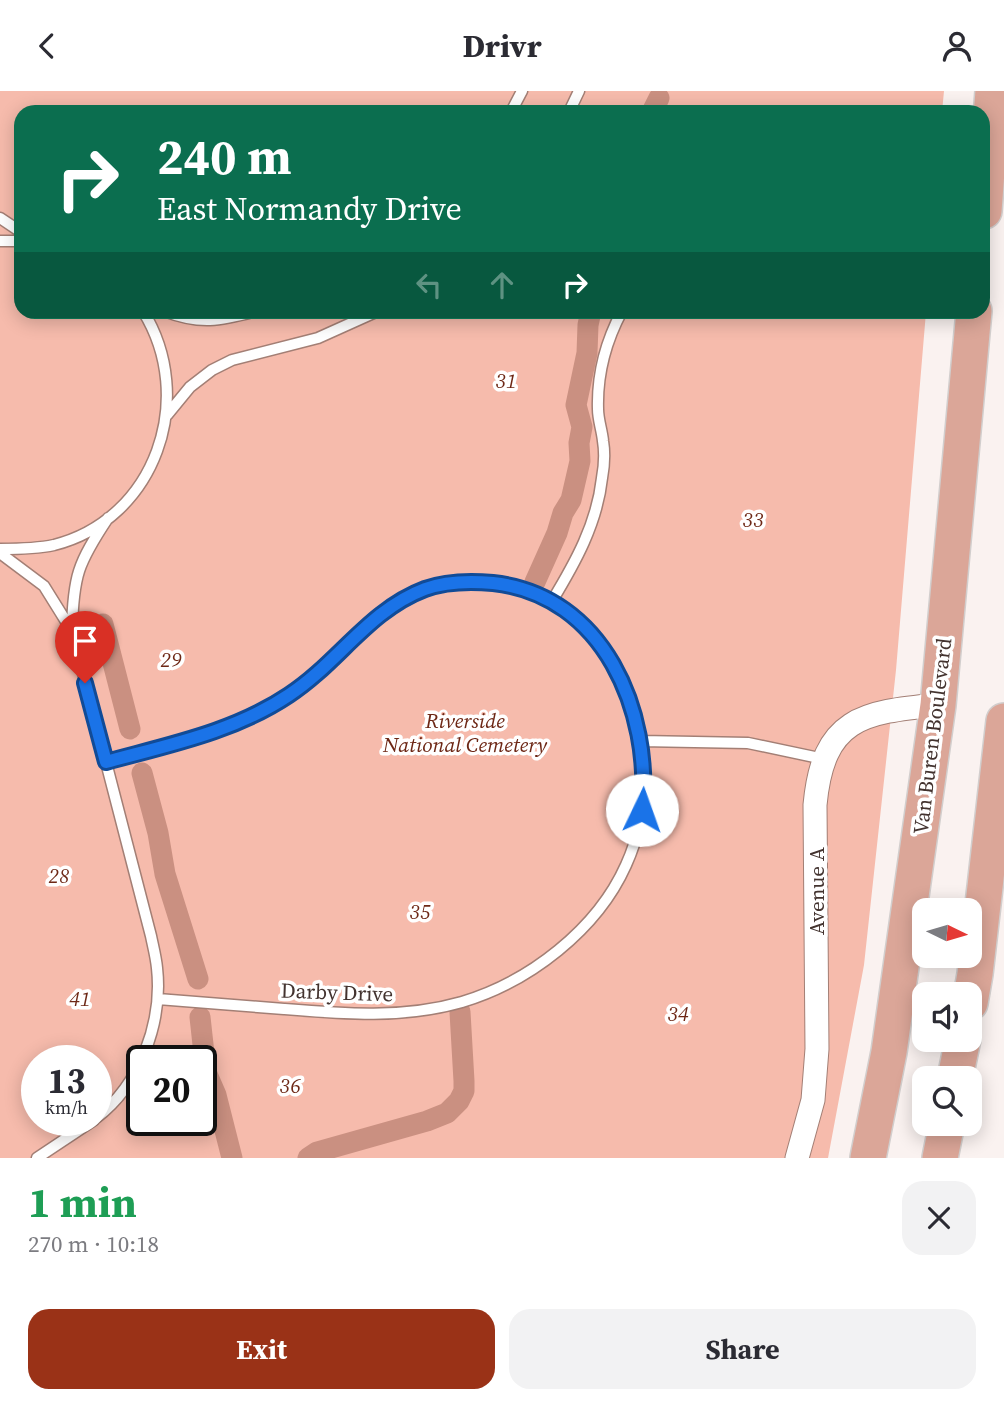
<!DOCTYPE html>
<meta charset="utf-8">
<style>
body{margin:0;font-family:"Source Serif 4",serif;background:#f2f2f3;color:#2b2b33;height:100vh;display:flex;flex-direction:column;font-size:26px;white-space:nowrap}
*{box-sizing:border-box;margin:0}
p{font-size:23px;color:#7c7c81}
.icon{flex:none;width:38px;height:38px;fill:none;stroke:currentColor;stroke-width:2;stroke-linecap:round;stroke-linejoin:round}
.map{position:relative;height:1067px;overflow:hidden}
.drawer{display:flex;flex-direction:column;background:#fff;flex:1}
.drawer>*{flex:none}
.top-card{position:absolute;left:14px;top:14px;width:976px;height:214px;border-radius:21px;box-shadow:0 4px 18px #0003;background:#0b6e4f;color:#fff;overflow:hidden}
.needle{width:46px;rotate:95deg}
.controls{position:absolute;left:912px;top:807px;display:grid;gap:14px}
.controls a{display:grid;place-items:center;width:70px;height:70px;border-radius:14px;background:#fff;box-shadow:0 4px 18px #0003;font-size:35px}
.speed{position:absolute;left:21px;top:954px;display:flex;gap:14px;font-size:35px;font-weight:700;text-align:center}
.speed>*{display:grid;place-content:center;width:91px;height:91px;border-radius:50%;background:#fff;box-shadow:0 4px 18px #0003;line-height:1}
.speed small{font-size:18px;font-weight:400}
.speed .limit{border:4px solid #111;border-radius:10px;background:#fff;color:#111}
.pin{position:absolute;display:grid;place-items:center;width:60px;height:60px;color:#fff;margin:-72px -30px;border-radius:50% 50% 50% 0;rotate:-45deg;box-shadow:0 0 7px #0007}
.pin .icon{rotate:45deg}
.me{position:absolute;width:77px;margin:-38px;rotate:3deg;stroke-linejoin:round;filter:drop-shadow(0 0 5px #0008)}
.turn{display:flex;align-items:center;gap:24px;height:147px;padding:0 28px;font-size:32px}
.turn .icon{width:91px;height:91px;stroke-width:2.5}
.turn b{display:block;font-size:49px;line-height:60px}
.lanes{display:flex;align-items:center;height:66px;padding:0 28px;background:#0003;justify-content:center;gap:35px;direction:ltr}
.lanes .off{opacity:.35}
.round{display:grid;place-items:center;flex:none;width:74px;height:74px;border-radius:21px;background:#f2f2f3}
.head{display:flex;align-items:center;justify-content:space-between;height:119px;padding:0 28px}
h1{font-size:42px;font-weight:700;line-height:52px;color:#1e9e55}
.button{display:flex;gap:14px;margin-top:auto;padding:14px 28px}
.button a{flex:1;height:80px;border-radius:21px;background:#9a3217;color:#fff;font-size:28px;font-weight:700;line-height:80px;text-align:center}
.button a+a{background:#f2f2f3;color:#2b2b33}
header{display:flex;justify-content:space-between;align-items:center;height:91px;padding:0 28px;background:#fff;font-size:32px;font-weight:700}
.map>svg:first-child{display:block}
</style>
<header><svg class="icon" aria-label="back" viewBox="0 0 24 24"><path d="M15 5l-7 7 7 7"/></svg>Drivr<svg class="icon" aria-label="person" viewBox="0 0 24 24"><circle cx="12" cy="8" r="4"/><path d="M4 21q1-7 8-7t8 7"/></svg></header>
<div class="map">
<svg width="1004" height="1067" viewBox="0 0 1004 1067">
<rect width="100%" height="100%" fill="#faf2f0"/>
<path fill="#f6bbac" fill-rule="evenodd" d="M0 0H944L942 21H21V220L926 221 896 579 864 874 828 1067H0ZM37 970H96V1029H37ZM142 970H201V1029H142Z"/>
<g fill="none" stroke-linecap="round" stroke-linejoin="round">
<path stroke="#ca9081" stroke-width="21" d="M652 21 659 7
M535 491 557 442 563 422 571 409 580 370 579 352 582 336 576 314 587 262 588 234 591 220
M103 533 130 638
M142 682 158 742 165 783 198 888
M200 926 206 981 216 1004 232 1067
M308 1067 317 1061 427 1030 447 1022 459 1010 464 1000V990L460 921"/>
<g stroke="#a37f75" stroke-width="13">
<path id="lane" d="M511 21 522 0
M569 21 579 0
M0 127 21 141
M0 150H21
M164 220C200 234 220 230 256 220
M167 324 190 296 212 279 232 269 318 247 378 220
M0 458C18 458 36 458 54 454 156 428 197 307 143 220
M0 462 44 495 72 540
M552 510C575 472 597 433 602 387 604 376 605 362 603 350 602 339 598 329 598 318 597 284 606 250 622 220
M641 650 748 652 824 668
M106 671C159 656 214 645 264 620 289 607 313 588 333 569 347 557 357 543 370 531 394 508 428 493 460 491 607 483 681 652 626 774 597 839 529 891 462 911 403 928 344 923 284 918 242 915 200 911 158 908
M96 1027C140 994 163 931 157 877 156 866 153 855 151 845L72 540C73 485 78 472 108 427
M37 1067 94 1029"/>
</g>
<g stroke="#a37f75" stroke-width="25">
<path id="street" d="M797 1067 813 1009 817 958 815 714C823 627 862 621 938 614"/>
</g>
<g stroke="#d2cecd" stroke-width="38">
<path id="primary" d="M984 120 993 0
M970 912 975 883 1004 630
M955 987 963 948
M868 1067 889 961 938 614 974 220
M940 1067 947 1032"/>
</g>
<use href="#lane" stroke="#fff" stroke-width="10"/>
<use href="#street" stroke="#fff" stroke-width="23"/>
<use href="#primary" stroke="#dba698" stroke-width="35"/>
</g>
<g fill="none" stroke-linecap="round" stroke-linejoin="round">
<g stroke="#114b97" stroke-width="18">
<path id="route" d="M85 592 106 671C168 654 234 641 289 604 338 572 369 519 425 498 447 490 471 490 493 492 604 504 652 621 642 719"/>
</g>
<use href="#route" stroke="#1a73e8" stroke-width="12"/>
</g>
<g text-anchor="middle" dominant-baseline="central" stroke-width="7" stroke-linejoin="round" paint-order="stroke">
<g font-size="21" font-style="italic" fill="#6d2715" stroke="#fff">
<text x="506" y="289">31</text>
<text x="753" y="428">33</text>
<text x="171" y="568">29</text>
<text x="465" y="629">Riverside<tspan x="465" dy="24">National Cemetery</tspan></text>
<text x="59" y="784">28</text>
<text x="420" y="820">35</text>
<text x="80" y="907">41</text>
<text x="678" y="922">34</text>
<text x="290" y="994">36</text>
</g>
<g font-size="21" fill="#43332f" stroke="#fff">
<text transform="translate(932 645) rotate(-83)">Van Buren Boulevard</text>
<text transform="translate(816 800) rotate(-90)">Avenue A</text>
<text transform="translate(337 901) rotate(2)">Darby Drive</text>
</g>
</g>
</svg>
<div class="controls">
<a><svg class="needle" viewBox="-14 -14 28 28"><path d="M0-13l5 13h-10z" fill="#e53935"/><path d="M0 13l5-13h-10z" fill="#7c7c81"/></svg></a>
<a><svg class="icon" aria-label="sound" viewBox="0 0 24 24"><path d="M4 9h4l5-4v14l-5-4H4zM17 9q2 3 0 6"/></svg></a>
<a><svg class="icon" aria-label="search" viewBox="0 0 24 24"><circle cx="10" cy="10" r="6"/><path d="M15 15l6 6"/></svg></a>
</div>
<div class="speed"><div>13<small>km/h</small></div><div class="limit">20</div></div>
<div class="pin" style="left:85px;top:592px;background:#d93025"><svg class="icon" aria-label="arrive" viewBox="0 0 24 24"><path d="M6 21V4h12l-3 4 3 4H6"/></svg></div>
<svg class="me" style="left:642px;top:719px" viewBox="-20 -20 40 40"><circle r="19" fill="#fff"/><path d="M0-13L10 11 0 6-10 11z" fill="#1a73e8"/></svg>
<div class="top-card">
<div class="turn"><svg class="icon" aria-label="right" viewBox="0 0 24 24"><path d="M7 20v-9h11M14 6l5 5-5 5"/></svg><div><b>240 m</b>East Normandy Drive</div></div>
<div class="lanes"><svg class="icon off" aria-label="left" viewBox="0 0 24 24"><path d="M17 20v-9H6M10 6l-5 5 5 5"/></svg><svg class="icon off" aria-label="ahead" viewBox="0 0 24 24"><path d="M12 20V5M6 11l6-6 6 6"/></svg><svg class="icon" aria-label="right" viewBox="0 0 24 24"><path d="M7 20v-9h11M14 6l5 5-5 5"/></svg></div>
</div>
</div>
<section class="drawer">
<div class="head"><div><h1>1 min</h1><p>270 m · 10:18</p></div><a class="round"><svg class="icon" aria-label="close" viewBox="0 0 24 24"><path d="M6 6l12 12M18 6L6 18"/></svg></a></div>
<div class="button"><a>Exit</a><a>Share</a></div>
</section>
